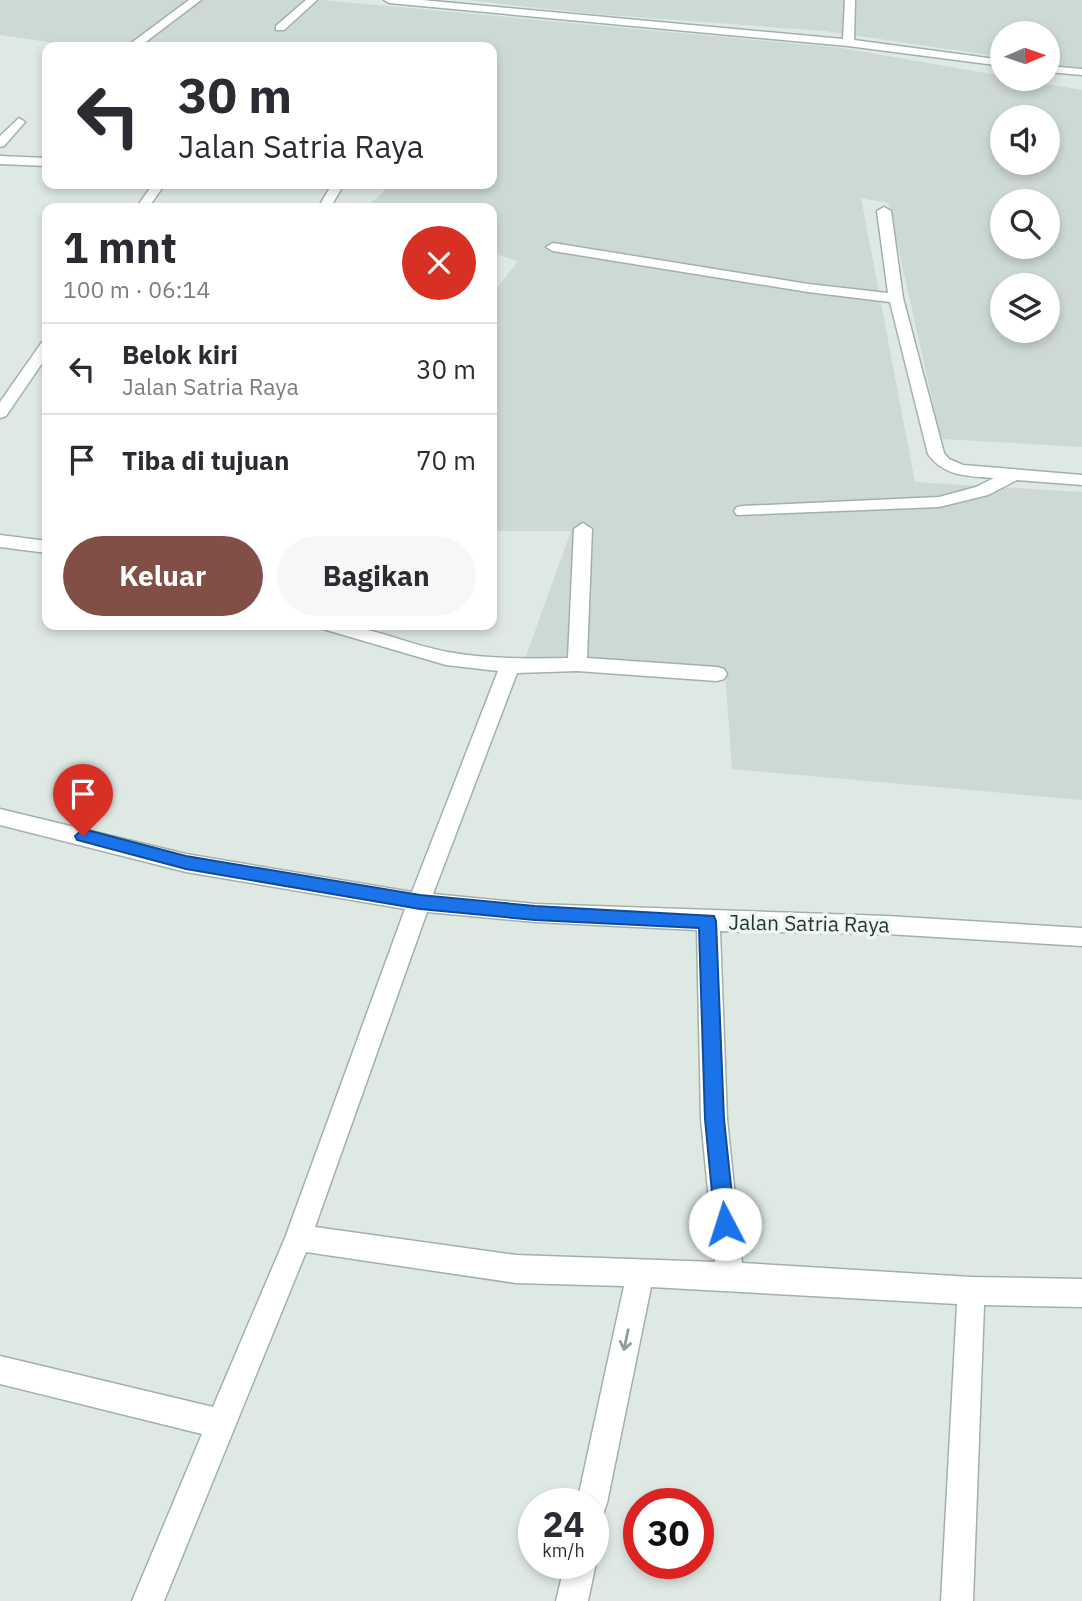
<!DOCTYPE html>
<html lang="id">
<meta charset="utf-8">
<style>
body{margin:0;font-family:"IBM Plex Sans",sans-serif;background:#f7f7f7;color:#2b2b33;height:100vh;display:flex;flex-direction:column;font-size:26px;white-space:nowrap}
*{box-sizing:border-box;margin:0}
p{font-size:23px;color:#7c7c81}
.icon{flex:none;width:38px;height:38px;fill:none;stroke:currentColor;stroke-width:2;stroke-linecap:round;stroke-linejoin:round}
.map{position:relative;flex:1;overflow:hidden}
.panel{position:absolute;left:42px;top:203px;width:455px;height:427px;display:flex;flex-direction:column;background:#fff;border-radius:14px;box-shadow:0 4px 10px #0003}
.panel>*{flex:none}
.guide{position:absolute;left:42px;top:42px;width:455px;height:147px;border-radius:14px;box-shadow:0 4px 10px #0003;background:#fff;color:#2b2b33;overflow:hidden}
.needle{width:46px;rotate:88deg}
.fabs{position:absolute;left:990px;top:21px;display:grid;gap:14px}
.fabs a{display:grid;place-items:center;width:70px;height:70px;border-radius:50%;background:#fff;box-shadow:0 4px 10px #0003;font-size:35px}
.speed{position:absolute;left:518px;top:1488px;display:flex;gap:14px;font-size:35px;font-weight:700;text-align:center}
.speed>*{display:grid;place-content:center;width:91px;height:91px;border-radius:50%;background:#fff;box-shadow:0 4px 10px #0003;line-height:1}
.speed small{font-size:18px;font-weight:400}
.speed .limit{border:10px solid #d22;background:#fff;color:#111}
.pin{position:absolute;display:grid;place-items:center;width:60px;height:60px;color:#fff;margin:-72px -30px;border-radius:50% 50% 50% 0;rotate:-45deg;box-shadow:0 0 7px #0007}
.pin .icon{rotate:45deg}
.me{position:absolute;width:77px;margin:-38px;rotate:355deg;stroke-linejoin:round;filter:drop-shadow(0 0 5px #0008)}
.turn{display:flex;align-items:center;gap:24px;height:147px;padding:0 21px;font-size:32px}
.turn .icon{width:91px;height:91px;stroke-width:2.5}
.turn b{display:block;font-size:49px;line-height:60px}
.round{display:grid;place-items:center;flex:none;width:74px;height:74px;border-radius:37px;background:#f7f7f7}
.summary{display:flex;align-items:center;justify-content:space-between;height:119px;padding:0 21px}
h1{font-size:42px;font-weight:700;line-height:52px}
.cta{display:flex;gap:14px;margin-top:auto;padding:14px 21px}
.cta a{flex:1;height:80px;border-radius:42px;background:#814f45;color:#fff;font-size:28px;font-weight:700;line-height:80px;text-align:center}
.cta a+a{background:#f7f7f7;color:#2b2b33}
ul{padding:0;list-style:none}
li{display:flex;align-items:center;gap:21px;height:91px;padding:0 21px;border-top:2px solid #e1e1e2}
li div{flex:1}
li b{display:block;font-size:26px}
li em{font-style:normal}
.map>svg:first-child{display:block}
</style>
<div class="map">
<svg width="1082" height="1601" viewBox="0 0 1082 1601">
<rect width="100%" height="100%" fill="#dfe9e4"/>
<path fill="#cdd9d3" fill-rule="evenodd" d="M0 0H322L842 48 1003 76V79H1018L1082 90V447L941 439 888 203 861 198 915 482 1082 492V800L732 769 725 672 525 659 571 531H492V294L518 261 492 253V208H366L391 184H492V47H82L0 35ZM1003 117H1048V163H1003ZM1003 201H1048V247H1003ZM1003 285H1048V331H1003Z
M465 0H1082V68L1048 63V33H1003V57L824 31 595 14Z"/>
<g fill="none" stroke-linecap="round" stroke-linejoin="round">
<g stroke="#a2b0ab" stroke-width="3">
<path id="minor" d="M189 0H201L139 47H129L130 44Z
M306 0H317L284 30H276V26Z
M384 0H422L843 39 845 0H855L854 40 1003 60V66L848 46 389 3Z
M1048 66 1082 69V75L1048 72Z
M19 118 25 122 4 146 0 147V136Z
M0 156 47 158V166L0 164Z
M153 184H165L148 208H136Z
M332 184H344L330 208H318Z
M884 207 891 211 903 298 944 453 949 459 963 465 1082 475V485L1017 480 988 495 939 507 737 515 734 511 737 507 743 506 939 497 976 487 994 478C969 476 944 477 928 454L890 302 808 292 553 251 546 247 553 243 808 284 888 293 877 211Z
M47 341V356L6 416 0 418V402L42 342Z
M583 523 592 529 587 658 717 667 724 669 727 674 724 679 717 681 577 671 517 673 433 894 535 904 887 916 1082 928V946L887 934 720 931 727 1119 742 1263 971 1277 1082 1279V1307L984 1305 973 1601H941L957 1304 651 1287 607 1503 603 1514 593 1518V1503H577L624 1286 516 1283 306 1252 164 1601H132L202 1434 0 1384V1356L213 1407 285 1238 405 909 186 872 0 825V809L186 854 412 892 498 671 446 665 323 629 321 625C366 623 404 644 448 652 488 659 527 659 568 658L574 529ZM427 912 535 922 697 930 701 1119 715 1262 516 1255 315 1227Z
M0 535 47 541V553L0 547Z
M593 1557 596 1563 588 1601H556L565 1563H593Z"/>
</g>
<use href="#minor" fill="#fff" fill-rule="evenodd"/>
</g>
<defs><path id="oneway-shaft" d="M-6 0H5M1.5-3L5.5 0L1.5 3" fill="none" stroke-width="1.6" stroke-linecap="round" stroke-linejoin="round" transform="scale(1.75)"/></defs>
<use stroke="#909c98" href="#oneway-shaft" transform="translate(626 1340) rotate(102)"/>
<path fill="#1a73e8" stroke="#114b97" stroke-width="2" d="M83 829 186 856 420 895 535 906 714 916 716 921 724 1119 735 1224 732 1231 725 1234 718 1231 715 1224 705 1119 699 928 535 920 420 909 186 869 77 840 75 836Z"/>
<g text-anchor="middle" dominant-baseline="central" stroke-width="7" stroke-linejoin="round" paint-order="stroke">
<g font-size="21" fill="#213832" stroke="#eff6f2">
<text transform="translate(809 923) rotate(1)">Jalan Satria Raya</text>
</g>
</g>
</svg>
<div class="fabs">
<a><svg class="needle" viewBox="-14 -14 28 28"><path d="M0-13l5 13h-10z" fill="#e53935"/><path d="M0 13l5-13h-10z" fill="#7c7c81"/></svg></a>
<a><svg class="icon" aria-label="sound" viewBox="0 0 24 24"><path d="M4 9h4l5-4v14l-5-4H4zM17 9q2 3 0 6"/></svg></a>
<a><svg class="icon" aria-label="search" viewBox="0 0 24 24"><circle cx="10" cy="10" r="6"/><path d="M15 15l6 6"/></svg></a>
<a><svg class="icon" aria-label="layers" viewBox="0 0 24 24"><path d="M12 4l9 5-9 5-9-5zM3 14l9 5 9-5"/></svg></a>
</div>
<div class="speed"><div>24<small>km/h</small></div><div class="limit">30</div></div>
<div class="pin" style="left:83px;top:836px;background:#d93025"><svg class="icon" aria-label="arrive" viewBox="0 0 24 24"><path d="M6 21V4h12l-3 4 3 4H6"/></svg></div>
<svg class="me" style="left:725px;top:1224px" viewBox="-20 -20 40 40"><circle r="19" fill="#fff"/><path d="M0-13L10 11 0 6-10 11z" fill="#1a73e8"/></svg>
<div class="guide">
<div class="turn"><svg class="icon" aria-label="left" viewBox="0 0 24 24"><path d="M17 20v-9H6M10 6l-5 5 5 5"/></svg><div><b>30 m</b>Jalan Satria Raya</div></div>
</div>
<section class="panel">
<div class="summary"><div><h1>1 mnt</h1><p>100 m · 06:14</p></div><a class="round" style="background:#d93025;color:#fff"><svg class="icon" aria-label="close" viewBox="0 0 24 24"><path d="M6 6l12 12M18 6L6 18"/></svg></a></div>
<ul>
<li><svg class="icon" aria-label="left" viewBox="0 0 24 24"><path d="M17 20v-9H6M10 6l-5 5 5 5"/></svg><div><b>Belok kiri</b><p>Jalan Satria Raya</p></div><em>30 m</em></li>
<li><svg class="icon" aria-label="arrive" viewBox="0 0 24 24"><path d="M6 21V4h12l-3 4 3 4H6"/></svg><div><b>Tiba di tujuan</b></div><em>70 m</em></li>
</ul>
<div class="cta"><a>Keluar</a><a>Bagikan</a></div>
</section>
</div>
